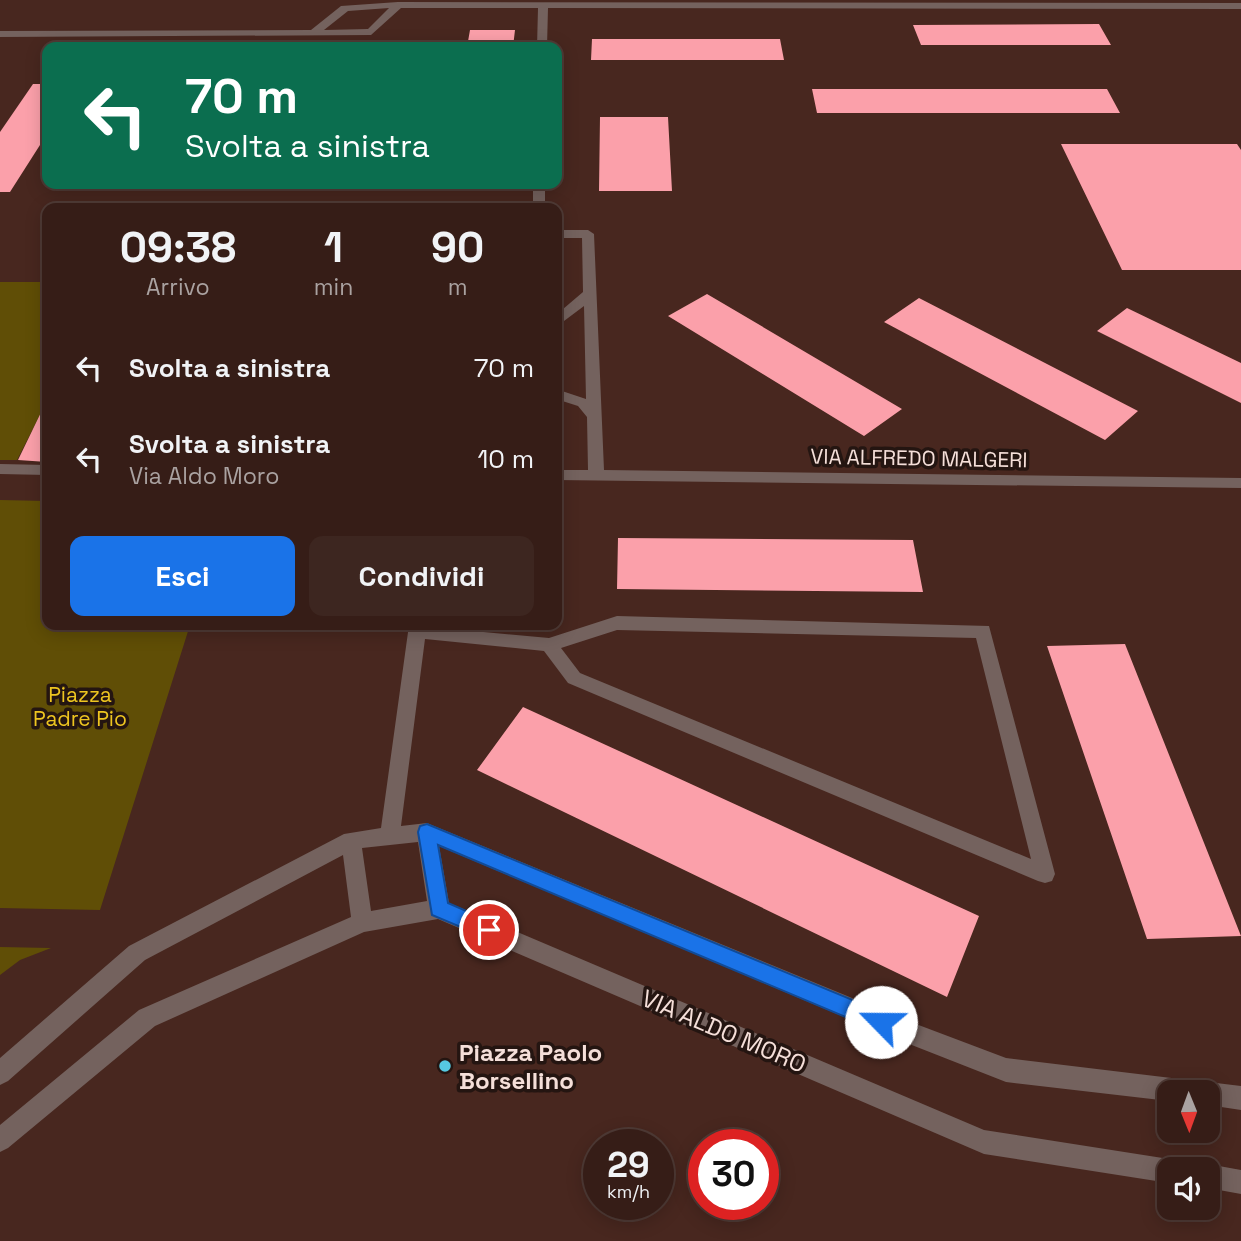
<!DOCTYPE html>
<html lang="it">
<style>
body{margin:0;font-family:"Space Grotesk",sans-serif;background:#3d2620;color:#f1f3f6;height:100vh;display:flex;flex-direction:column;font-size:26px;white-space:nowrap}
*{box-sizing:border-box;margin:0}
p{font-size:23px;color:#aaa2a1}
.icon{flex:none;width:38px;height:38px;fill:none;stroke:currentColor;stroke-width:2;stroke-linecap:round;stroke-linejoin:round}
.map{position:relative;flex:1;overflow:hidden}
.sheet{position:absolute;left:42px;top:203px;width:520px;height:427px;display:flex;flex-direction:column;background:#361d17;border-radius:14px;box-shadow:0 4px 18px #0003,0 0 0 2px #503b36}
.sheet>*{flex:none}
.banner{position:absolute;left:42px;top:42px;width:520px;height:147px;border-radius:14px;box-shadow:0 4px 18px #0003,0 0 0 2px #503b36;background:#0b6e4f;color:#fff;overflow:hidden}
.needle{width:46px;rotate:179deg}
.tools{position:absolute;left:1157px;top:1080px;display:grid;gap:14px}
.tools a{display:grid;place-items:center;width:63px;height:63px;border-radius:14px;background:#361d17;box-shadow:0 4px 18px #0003,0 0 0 2px #503b36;font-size:35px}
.speed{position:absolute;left:583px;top:1129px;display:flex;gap:14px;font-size:35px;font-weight:700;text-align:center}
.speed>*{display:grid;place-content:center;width:91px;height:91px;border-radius:50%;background:#361d17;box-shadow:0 4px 18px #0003,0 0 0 2px #503b36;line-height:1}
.speed small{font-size:18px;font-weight:400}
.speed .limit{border:10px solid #d22;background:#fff;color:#111}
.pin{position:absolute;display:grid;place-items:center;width:60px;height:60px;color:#fff;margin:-30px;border:4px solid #fff;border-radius:50%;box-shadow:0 2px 7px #0007}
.me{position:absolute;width:77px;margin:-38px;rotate:293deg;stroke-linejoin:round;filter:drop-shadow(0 0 5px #0008)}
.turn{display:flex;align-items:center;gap:24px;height:147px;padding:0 28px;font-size:32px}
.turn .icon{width:91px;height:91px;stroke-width:2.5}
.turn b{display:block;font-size:49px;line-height:60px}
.eta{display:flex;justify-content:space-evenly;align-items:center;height:119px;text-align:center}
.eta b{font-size:42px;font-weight:600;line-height:49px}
.primary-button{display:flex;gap:14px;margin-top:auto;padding:14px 28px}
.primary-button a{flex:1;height:80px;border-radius:14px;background:#1a73e8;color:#fff;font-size:28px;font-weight:600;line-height:80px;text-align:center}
.primary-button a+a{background:#3d2620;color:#f1f3f6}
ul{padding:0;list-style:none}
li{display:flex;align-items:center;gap:21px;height:91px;padding:0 28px}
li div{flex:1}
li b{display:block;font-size:26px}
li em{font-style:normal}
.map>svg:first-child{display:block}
</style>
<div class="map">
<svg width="1241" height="1241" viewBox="0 0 1241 1241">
<rect width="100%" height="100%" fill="#48271f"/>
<path fill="#604e06" d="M0 282H47V401L17 460H0Z
M0 500 47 501V625H190L100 910 0 908Z
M0 947 51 948 20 960 0 975Z"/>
<path fill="#fba0aa" d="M1099 24 1111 45H921L913 25Z
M470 30H515L513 47H467Z
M592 39H780L784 60H591Z
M33 84H47V134L10 192H0V132Z
M812 89H1107L1120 113H817Z
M600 117H668L672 191H599Z
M1061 144H1237L1241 150V270H1122Z
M707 294 902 409 864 436 668 316Z
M919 298 1138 411 1105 440 884 322Z
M1127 308 1241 363V403L1097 331Z
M47 400V462L18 460Z
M618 538 913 540 923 592 617 589Z
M1125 644 1241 936 1147 939 1047 646Z
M523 707 979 916 947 997 477 770Z"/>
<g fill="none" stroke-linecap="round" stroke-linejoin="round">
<path fill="#74625e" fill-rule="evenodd" d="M398 2 1241 3V9L548 8 547 47H537L538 8H401L371 35 0 37V31L311 30 341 6ZM389 8 368 29 324 30 348 11Z
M533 184H545V208H533Z
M556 230H588L594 234 604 470 1241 478V488L556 480V470H588L587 417 578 406 556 399V389L586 399 584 306 556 327V315L583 292 582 238H556Z
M0 464 47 465V475L0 474Z
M617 616 989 626 1055 874 1052 881 1045 883 1038 881 568 683 544 651 425 639 401 826 427 823 434 826 908 1021 1006 1058 1188 1080 1196 1084 1198 1089 1208 1082 1241 1086V1110L1208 1105V1092H1169V1101L1006 1082 899 1040 439 846 449 903 984 1130 1169 1159 1178 1162 1180 1169H1169V1183L984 1154 438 919 364 932 155 1026 8 1148 0 1152V1125L139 1010 351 917 343 855 145 960 8 1081 0 1085V1058L129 946 344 834 381 828 409 625 549 638ZM617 630 976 638 1031 859 580 673 561 648ZM418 842 427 901 371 911 362 848Z
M1208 1164 1241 1170V1194L1208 1188V1169H1199Z"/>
</g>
<path fill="#1a73e8" stroke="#114b97" stroke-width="2" d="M427 824 889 1015 892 1022 889 1029 881 1032 874 1029 438 845 448 903 496 924 498 930 496 936 489 939 432 915 418 832 420 826Z"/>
<circle fill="#56c9e1" stroke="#241511" stroke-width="2.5" cx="445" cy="1066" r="7"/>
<g text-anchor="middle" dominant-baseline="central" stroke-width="7" stroke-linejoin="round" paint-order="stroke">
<g font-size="21" fill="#f5dfd9" stroke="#241511">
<text transform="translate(919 458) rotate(1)">VIA ALFREDO MALGERI</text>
</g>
<g font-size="21" fill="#eec520" stroke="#241511">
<text x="80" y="694">Piazza<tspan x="80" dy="24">Padre Pio</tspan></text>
</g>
<g font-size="24" fill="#f5dfd9" stroke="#241511">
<text transform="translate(724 1031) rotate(23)">VIA ALDO MORO</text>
</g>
<g font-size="24" font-weight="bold" fill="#f5dfd9" stroke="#241511" text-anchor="start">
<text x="459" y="1052">Piazza Paolo<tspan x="459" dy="28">Borsellino</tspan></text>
</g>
</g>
</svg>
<div class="tools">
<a><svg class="needle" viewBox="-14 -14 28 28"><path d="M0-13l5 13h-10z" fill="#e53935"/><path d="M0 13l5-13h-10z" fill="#aaa2a1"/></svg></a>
<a><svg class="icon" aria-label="sound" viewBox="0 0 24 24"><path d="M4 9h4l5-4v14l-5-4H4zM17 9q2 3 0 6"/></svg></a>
</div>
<div class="speed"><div>29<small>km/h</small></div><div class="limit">30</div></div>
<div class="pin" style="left:489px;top:930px;background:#d93025"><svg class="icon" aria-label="arrive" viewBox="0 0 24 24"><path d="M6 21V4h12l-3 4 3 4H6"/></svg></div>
<svg class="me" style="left:881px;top:1022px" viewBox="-20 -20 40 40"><circle r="19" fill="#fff"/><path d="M0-13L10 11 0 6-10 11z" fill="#1a73e8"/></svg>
<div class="banner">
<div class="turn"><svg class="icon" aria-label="left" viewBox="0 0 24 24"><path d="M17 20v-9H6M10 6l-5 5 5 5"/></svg><div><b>70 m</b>Svolta a sinistra</div></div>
</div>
<section class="sheet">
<div class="eta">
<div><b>09:38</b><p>Arrivo</p></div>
<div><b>1</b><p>min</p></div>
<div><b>90</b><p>m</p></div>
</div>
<ul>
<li><svg class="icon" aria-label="left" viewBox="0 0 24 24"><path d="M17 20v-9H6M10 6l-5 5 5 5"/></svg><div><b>Svolta a sinistra</b></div><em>70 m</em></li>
<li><svg class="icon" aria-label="left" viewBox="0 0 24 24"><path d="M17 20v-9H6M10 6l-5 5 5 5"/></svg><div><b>Svolta a sinistra</b><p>Via Aldo Moro</p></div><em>10 m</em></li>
</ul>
<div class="primary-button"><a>Esci</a><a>Condividi</a></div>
</section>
</div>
